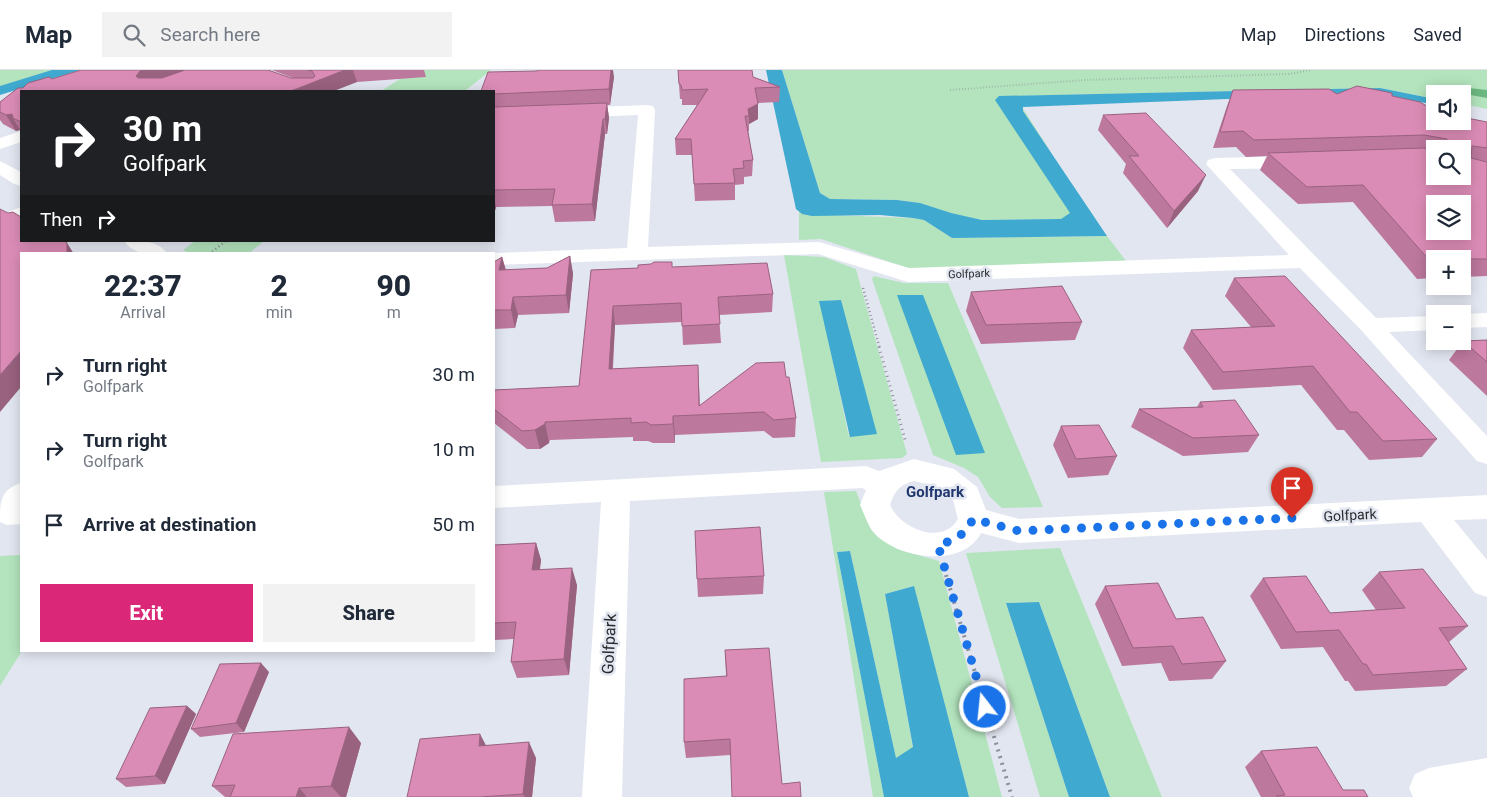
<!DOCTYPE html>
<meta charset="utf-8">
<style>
body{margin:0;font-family:Roboto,sans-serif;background:#f2f2f3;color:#1f2937;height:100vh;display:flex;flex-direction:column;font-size:19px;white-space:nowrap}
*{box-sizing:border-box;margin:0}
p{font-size:16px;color:#747a83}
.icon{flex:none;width:28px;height:28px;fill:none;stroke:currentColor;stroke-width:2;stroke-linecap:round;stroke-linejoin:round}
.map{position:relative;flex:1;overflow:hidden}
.sheet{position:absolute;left:20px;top:182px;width:475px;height:400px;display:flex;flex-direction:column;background:#fff;border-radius:0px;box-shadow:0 2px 12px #0003}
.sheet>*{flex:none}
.hud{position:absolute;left:20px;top:20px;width:475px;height:152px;border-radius:0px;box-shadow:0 2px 12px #0003;background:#202124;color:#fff;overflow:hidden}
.buttons{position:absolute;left:1426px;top:15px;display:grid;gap:10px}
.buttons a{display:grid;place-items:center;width:45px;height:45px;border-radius:0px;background:#fff;box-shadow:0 2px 12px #0003;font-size:25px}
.pin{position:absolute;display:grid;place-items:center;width:42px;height:42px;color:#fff;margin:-51px -21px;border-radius:50% 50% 50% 0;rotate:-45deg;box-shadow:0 0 5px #0007}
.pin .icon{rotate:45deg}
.me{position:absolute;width:55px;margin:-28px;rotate:344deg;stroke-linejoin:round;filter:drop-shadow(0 0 4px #0008)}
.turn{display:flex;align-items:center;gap:18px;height:105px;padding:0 20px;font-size:22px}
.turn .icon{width:65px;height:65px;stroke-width:2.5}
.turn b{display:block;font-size:35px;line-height:42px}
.then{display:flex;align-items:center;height:48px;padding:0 20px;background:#0003;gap:10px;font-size:19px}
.eta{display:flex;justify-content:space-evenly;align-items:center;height:85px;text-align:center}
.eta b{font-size:30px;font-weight:800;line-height:35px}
.primary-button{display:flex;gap:10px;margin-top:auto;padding:10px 20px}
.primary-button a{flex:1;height:58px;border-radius:0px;background:#db2777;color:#fff;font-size:20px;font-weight:800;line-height:58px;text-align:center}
.primary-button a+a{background:#f2f2f3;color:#1f2937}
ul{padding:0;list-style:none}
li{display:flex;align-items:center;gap:15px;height:75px;padding:0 20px}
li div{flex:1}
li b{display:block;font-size:19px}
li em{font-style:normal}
header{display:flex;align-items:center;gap:30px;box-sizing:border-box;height:70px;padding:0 25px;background:#fff;border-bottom:1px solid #e0e1e3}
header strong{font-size:24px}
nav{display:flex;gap:28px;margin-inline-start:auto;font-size:18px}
.search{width:350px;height:45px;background:#f2f2f3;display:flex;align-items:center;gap:12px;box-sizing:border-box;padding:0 18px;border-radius:0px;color:#747a83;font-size:19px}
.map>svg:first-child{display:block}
</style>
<header>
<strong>Map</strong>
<div class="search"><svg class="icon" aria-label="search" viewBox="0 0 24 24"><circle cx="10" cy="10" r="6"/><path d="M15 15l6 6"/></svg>Search here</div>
<nav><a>Map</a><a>Directions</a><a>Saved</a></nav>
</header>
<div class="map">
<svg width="1487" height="727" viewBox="0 0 1487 727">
<rect width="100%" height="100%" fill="#e2e6f0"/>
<path fill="#b3e4bd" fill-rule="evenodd" d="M0 0H56L0 17Z
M414 0H491L465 21H381Z
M782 0H1487V39L1463 34 1462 24H1435V29L1380 18 1015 26 1090 144 1070 143 1062 149 982 150 951 144 920 133 897 130 830 129 820 123Z
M799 142 802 144 913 148 924 150 952 168 1107 166 1126 191 911 199 821 169 799 170Z
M195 171H264L248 184H191L183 180Z
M784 185 824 187 856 199 907 384 902 388 821 392ZM841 230 849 367 820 231Z
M874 206 904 213H948L1043 437 1002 438 990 427 978 407 964 398 933 385 872 209Z
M856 421 871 459 897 479 939 491 1002 727H969L913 516 885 524 913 678 896 688 850 481 837 482 884 727H873L824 422Z
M1060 478 1162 727H1110L1039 532 1006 533 1069 727H1040L966 483Z
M21 485 22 581 0 616V486Z"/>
<path fill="#6cb780" d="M1442 15 1487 20V28L1438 19V16Z"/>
<path fill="#3fa9cf" d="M52 0H80L0 25V16Z
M766 0H782L820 123 830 129 897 130 920 133 951 143 982 150 1061 149 1070 143 995 30 999 26 1380 18 1435 29V35L1377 23 1023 37V41L1107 166 952 168 924 150 913 148 880 145 812 146 802 144 796 139Z
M897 225H923L985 383 956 385Z
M841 230 877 364 850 367 819 231Z
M850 481 896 688 913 677 885 524 914 516 969 727H884L837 482Z
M1039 532 1110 727H1069L1006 533Z"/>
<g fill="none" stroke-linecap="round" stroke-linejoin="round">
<path stroke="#8d9097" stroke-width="2" stroke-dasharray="0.5 2.5" stroke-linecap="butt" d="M950 20 1085 10 1289 4 1311 0"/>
<path stroke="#8d9097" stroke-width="2.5" stroke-dasharray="1 3" stroke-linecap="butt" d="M209 184 226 171
M863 218 880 279"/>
<path stroke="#8d9097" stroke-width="3" stroke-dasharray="1 4" stroke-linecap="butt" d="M879 277 906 373"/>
<path stroke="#8d9097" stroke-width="4" stroke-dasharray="2 5" stroke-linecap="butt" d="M946 505 1012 727"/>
<path fill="#fff" fill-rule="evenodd" d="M647 35 653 36 655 40 648 177 819 172 909 198 1289 185 1206 94 1208 90 1215 88 1301 86 1307 88 1310 92 1307 96 1301 98 1230 99 1376 248 1435 246V260L1389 262 1487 366V394L1477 391 1362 261 1300 198 908 212 818 184 494 195V184H489L494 183 627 178 638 45 494 51V41Z
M21 61V72L0 79V68Z
M0 91 21 102V116L14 114 0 105Z
M21 137V150L0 158V145Z
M124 171C140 171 157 169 168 184 152 184 134 186 124 171Z
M1487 243V257L1462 258V244Z
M914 389 954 399 977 417 986 440 1019 449 1487 425V449L1454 450 1487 490V527L1475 523 1421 452 1019 473 981 463C963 498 902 489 877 466 868 458 865 445 860 435L866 420 862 418 630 431 622 727H582L601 432 494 438V416L866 396 879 401ZM914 411 935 416 953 430 958 449C942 476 901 459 890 435 895 421 899 415 914 411Z
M21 413V454L7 455 0 452C0 432 0 420 21 413Z
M1487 688V727H1413L1409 718 1415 704 1429 698Z"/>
</g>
<path fill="#bc789d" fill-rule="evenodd" d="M272 0H424L426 7 357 12 21 21V61L20 60 16 61 3 54 0 50V32L23 18 52 9 293 8Z
M678 0 753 7 780 17 779 32 758 33V49L749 54V61H748L753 90 752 106 744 107V114L735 115V130L695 131 692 85H676L675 69 697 35H682V29H680Z
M614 7 610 35H607L609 48 607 64H605L595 151 555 152 552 136 496 137 494 144V21Z
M1233 20 1392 26 1435 51 1487 52V206L1462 207V189H1435V208L1417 209 1353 132 1298 134 1260 100 1267 86 1246 87 1236 77 1213 78 1227 36ZM1435 79H1462L1435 106Z
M1103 45 1198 121 1167 158 1123 103 1126 94 1098 60Z
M570 186 573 204 569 243 518 245 515 258 494 259V192L502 187 506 200 547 198Z
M651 194 672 197 773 224 772 242 719 245 721 273 683 275 682 252 615 255 613 299 698 295 700 335 786 307 796 348 795 367 773 368 764 361 675 365V373H653L648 371H633V367L550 370 549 373 540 379H527L494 353V320L579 316 591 200 638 198Z
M1234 208 1437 369 1422 387 1369 390 1344 360H1337L1301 315 1213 320 1183 278 1191 260 1251 257 1225 226Z
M971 222 1082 252 1075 270 981 274 966 241Z
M1487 270V326L1449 290 1463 271Z
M1200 332 1259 365 1248 382 1183 386 1131 357 1139 339 1197 337Z
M1061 356 1117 386 1108 405 1068 408 1053 375Z
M536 473 541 490 540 500 577 515 569 605 517 608 511 592 514 569 494 570V475Z
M1379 502 1468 556 1449 572 1467 599 1446 616 1355 621 1348 611H1345L1323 577 1281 579 1250 526 1263 508 1330 543 1376 540 1362 520Z
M764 506 763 524 698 527 697 509Z
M1105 516 1176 549 1226 591 1212 609 1169 611 1161 593 1122 596 1095 534Z
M725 580 782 714 801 727 730 685 686 688 684 672 726 606Z
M269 602 244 662 200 667 191 659Z
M187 636 196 644 165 714 126 717 116 709Z
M361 673 346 727H225L212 716Z
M486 675 536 688 532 727H407Z
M1261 681 1343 720 1368 727H1261L1245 697Z"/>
<path fill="#99627f" d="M144 0H195L147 16 136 6 140 1Z
M345 0H353L357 12 334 21H291Z
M611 0H613L614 7 610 35 609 19Z
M607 33 609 48 607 64 605 49Z
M758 34V49L749 54V46L748 39Z
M12 44 13 48 20 60 16 61 6 45Z
M603 49 605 64 595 151 592 134Z
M1206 105 1198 121 1167 158 1174 141Z
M494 128 496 137 494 144Z
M67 173 74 184H68L67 183Z
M570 186 573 204 569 243 566 225Z
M502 187 507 205 499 200Z
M513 227 518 245 515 258 511 240Z
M613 236 615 255 611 317 609 299Z
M21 281V317L0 342V305Z
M673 346 675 365V373L673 354Z
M545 352 549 373 540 379 535 360Z
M536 473 541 490 537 517 532 500Z
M572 498 577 515 569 605 564 589Z
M261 593 269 602 244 662 236 653Z
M187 636 196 644 165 714 155 706Z
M349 657 361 673 346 727H341L331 716Z
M480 664 489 681 479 676Z
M529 672 536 688 532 727H525L523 724Z
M299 718 307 727H296Z"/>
<path fill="#db8cb6" stroke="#99627f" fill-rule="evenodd" d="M81 0H144L140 1 136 6 138 8H162L185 0H268L291 8H313L315 6 312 1 308 0H345L291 21H21V52L13 48 12 44 6 45 0 42V32L18 18H23L28 13 49 7 52 9Z
M538 0H611L609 19 494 24V21H481L488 2 537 1Z
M678 0H752L753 7 780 17 755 18 758 34 748 39 749 46H745L753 90 743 91 744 98 733 99 735 113 694 114 691 69H675L708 19 682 20 681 15 679 14Z
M1357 16 1392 23V26L1420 32 1430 38 1435 40V51H1462V47L1487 52V78L1472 76 1471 88 1487 92V189H1435V191H1430L1363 115 1307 117 1268 83 1424 78 1435 81V106H1462V79H1447V69L1424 65 1254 70 1243 61 1220 62 1233 20 1329 19 1337 24ZM1435 134H1462V161H1435Z
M607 33 605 49H603L592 134 552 135 555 119 494 120V37Z
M1146 43 1206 105 1174 141 1129 86H1139L1103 45Z
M0 139 8 143 13 142 21 147V171H64L67 173V183L71 182V184H21V281L0 305Z
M570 186 566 225 513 227 511 240H494V192L502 187 499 200 547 198Z
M654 192H672V197L767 193 773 224 718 227 720 254 682 256 681 233 613 236 609 299 698 295 699 336 756 293 784 292 786 307H789L796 348 774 350 764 342 673 346V354L651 355 646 352 631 353V348L545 352V354L535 360 522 361 494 339V320L579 316 591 200 638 198V195L651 194Z
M1285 206 1437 369 1383 371 1357 342H1350L1313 296 1223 302 1191 260 1275 256 1234 208Z
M1062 216 1082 252 986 255 971 222Z
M1487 270V292L1463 271Z
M1235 330 1259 365 1193 368 1139 339 1203 337 1200 332Z
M1099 355 1117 386 1076 389 1061 356Z
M760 457 764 506 697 509 695 461Z
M536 473 532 500 572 498 564 589 511 592 516 552 494 553V475Z
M1423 499 1468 556 1439 558 1467 599 1373 605 1366 594H1363L1339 560 1296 562 1263 508 1306 506 1330 543 1405 538 1379 502Z
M1158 513 1176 549 1203 547 1226 591 1182 594 1173 576 1133 578 1105 516Z
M769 578 782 714 800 712 801 727H732L730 669 684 672V609L727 606 725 580Z
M261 593 236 653 191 659 220 594Z
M187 636 155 706 116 709 150 638Z
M349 657 331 716 299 718 296 727H230L235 715 212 716 233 664Z
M480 664 479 676 529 672 523 724 480 727H407L420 669Z
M1317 677 1343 720H1364L1368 727H1277L1276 726 1285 725 1261 681Z"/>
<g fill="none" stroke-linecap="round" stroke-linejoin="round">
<path stroke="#1a73e8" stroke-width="9" stroke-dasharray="0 16.2" d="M985 637 938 475C955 470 964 466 973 449L1019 461 1292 448"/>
</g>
<g text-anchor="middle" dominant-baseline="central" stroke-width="5" stroke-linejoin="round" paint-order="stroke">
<g font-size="11" fill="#282a2d" stroke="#e2e6f0">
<text transform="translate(969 204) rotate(-2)">Golfpark</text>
</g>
<g font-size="14" fill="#282a2d" stroke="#e2e6f0">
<text transform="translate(1350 445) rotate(-3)">Golfpark</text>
</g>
<g font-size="15" font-weight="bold" fill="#21386f" stroke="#e2e6f0">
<text x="935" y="422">Golfpark</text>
</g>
<g font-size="16" fill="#282a2d" stroke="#e2e6f0">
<text transform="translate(609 574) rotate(-87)">Golfpark</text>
</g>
</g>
</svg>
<div class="buttons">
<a><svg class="icon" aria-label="sound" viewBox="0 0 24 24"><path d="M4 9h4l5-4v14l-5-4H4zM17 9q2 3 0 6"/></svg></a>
<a><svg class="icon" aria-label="search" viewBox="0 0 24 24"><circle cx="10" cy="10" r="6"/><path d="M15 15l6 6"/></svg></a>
<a><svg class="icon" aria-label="layers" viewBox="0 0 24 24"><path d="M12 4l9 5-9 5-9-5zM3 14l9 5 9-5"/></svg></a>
<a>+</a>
<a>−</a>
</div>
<div class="pin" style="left:1292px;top:448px;background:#d93025"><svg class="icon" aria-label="arrive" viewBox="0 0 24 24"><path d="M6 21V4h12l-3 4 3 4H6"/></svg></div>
<svg class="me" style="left:985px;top:637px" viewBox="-20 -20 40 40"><circle r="17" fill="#1a73e8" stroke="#fff" stroke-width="3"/><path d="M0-11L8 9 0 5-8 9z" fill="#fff"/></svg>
<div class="hud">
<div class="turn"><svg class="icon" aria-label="right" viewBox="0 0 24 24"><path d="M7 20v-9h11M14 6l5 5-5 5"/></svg><div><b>30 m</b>Golfpark</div></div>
<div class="then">Then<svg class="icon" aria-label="right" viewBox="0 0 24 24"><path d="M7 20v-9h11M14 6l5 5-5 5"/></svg></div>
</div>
<section class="sheet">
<div class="eta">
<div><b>22:37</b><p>Arrival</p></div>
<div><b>2</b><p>min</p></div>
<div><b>90</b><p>m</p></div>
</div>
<ul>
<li><svg class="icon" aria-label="right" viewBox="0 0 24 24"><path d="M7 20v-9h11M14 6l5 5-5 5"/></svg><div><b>Turn right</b><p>Golfpark</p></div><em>30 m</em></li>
<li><svg class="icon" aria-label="right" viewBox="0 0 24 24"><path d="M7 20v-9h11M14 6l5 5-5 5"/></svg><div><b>Turn right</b><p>Golfpark</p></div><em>10 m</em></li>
<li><svg class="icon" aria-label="arrive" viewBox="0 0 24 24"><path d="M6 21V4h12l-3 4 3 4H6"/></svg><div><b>Arrive at destination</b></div><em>50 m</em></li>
</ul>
<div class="primary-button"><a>Exit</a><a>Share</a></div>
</section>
</div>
